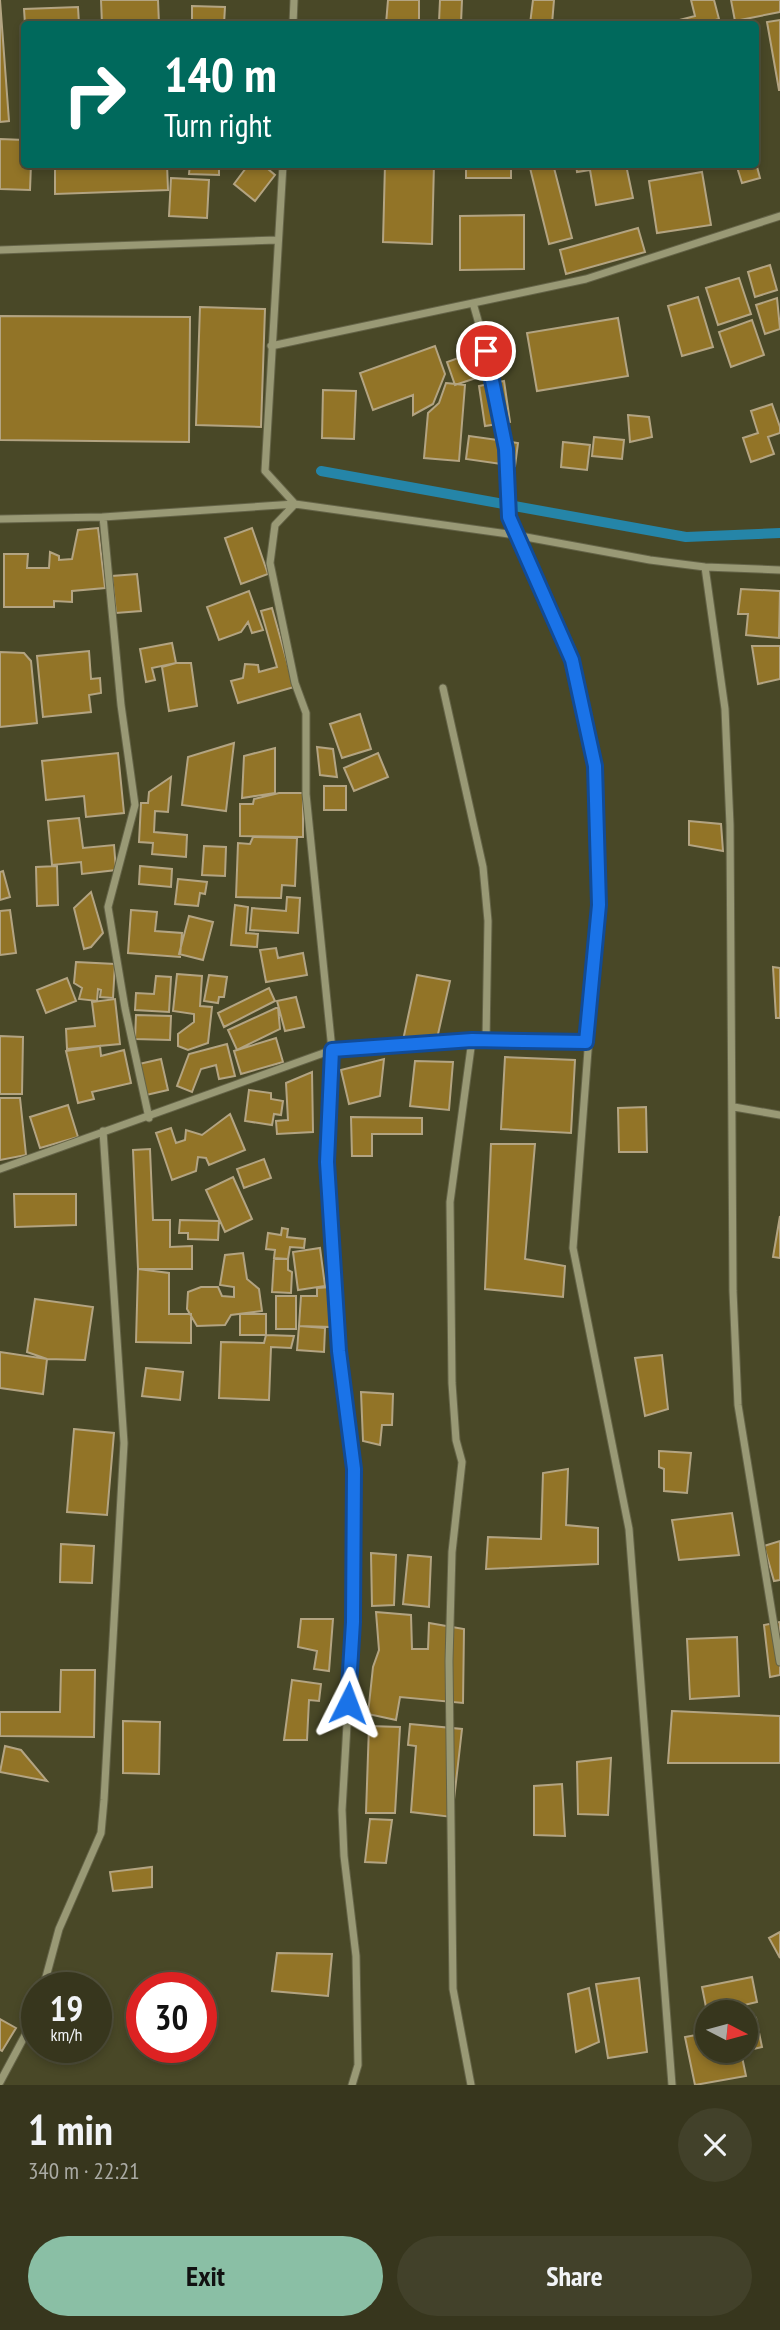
<!DOCTYPE html>
<meta charset="utf-8">
<style>
body{margin:0;font-family:"PT Sans Narrow",sans-serif;background:#42412a;color:#f1f3f6;height:100vh;display:flex;flex-direction:column;font-size:26px;white-space:nowrap}
*{box-sizing:border-box;margin:0}
p{font-size:23px;color:#aaaba4}
.icon{flex:none;width:38px;height:38px;fill:none;stroke:currentColor;stroke-width:2;stroke-linecap:round;stroke-linejoin:round}
.map{position:relative;height:2085px;overflow:hidden}
.details{display:flex;flex-direction:column;background:#37361d;flex:1}
.details>*{flex:none}
.hud{position:absolute;left:21px;top:21px;width:738px;height:147px;border-radius:7px;box-shadow:0 4px 10px #0003,0 0 0 2px #51503b;background:#00695c;color:#fff;overflow:hidden}
.needle{width:46px;rotate:96deg}
.controls{position:absolute;left:695px;top:2000px;display:grid;gap:14px}
.controls a{display:grid;place-items:center;width:63px;height:63px;border-radius:50%;background:#37361d;box-shadow:0 4px 10px #0003,0 0 0 2px #51503b;font-size:35px}
.speed{position:absolute;left:21px;top:1972px;display:flex;gap:14px;font-size:35px;font-weight:700;text-align:center}
.speed>*{display:grid;place-content:center;width:91px;height:91px;border-radius:50%;background:#37361d;box-shadow:0 4px 10px #0003,0 0 0 2px #51503b;line-height:1}
.speed small{font-size:18px;font-weight:400}
.speed .limit{border:10px solid #d22;background:#fff;color:#111}
.pin{position:absolute;display:grid;place-items:center;width:60px;height:60px;color:#fff;margin:-30px;border:4px solid #fff;border-radius:50%;box-shadow:0 2px 7px #0007}
.me{position:absolute;width:77px;margin:-38px;rotate:3deg;stroke-linejoin:round;filter:drop-shadow(0 0 5px #0008)}
.turn{display:flex;align-items:center;gap:24px;height:147px;padding:0 28px;font-size:32px}
.turn .icon{width:91px;height:91px;stroke-width:2.5}
.turn b{display:block;font-size:49px;line-height:60px}
.round{display:grid;place-items:center;flex:none;width:74px;height:74px;border-radius:37px;background:#42412a}
.overview{display:flex;align-items:center;justify-content:space-between;height:119px;padding:0 28px}
h1{font-size:42px;font-weight:700;line-height:52px}
.action{display:flex;gap:14px;margin-top:auto;padding:14px 28px}
.action a{flex:1;height:80px;border-radius:42px;background:#8abfa5;color:#111;font-size:28px;font-weight:700;line-height:80px;text-align:center}
.action a+a{background:#42412a;color:#f1f3f6}
.map>svg:first-child{display:block}
</style>
<div class="map">
<svg width="780" height="2085" viewBox="0 0 780 2085">
<rect width="100%" height="100%" fill="#494827"/>
<g fill="none" stroke-linecap="round" stroke-linejoin="round">
<path stroke="#2585a8" stroke-width="10" d="M321 471 686 537 780 533"/>
</g>
<path fill="#927427" stroke="#b3a482" stroke-width="2" d="M0 0 9 121 0 122Z
M101 0H158L159 24H102Z
M388 0H419V24H386Z
M440 0H462L461 23 439 22Z
M533 0H554L552 24H530Z
M691 0H714L719 19 712 21 713 24H664L695 16Z
M731 0H780V12L735 21Z
M192 6 225 7 224 24H192Z
M78 7 79 24H25L24 9Z
M780 20V90H779L767 22Z
M0 139 24 140V164H31L30 190 0 189Z
M756 163 760 178 742 183 736 164Z
M55 164H167L168 190 55 194Z
M190 164H219V175L189 174Z
M249 164H262L275 175 255 201 234 184Z
M385 164H434L432 244 383 242Z
M466 164H511V178H466Z
M544 164H553L572 238 549 244 530 168Z
M576 164H610V168L626 165 633 198 596 205 590 170 577 172Z
M702 172 711 225 657 233 649 181Z
M171 178 209 180 207 218 169 216Z
M524 215V269L460 270V216Z
M638 228 645 252 566 274 560 250Z
M770 265 777 290 755 297 748 272Z
M739 278 751 314 718 325 706 288Z
M698 297 713 347 682 356 668 306Z
M777 298 780 329 765 334 756 305Z
M200 307 265 309 261 427 196 425Z
M0 316 190 317 189 442 0 440Z
M618 318 628 376 537 391 527 333Z
M752 320 764 355 731 367 719 332Z
M435 346 445 374 433 404 413 415V395L373 410 360 373Z
M492 346 500 370 455 385 447 362Z
M504 381 510 422 485 426 479 386Z
M446 383 465 385 459 461 424 458 428 413 439 403Z
M323 390 356 391 354 439 322 438Z
M772 404 780 427V433L768 437 774 454 751 462 743 438 758 433 751 411Z
M628 415 649 417 652 437 630 442Z
M469 436 518 443 515 466 466 459Z
M594 437 624 440 622 459 592 456Z
M563 442 590 445 587 470 561 467Z
M98 528 105 588 72 591V602L54 601V607H4V554H28L27 568H49L50 552 59 556V560L72 559 78 530Z
M252 528 268 574 241 584 225 538Z
M137 574 141 611 116 613 112 576Z
M741 589 780 591 779 638 746 635 748 614H738Z
M249 591 263 630 252 633 248 622 241 632 219 640 207 607Z
M272 608 294 687 238 703 231 681 243 678 245 664 258 665 259 672 277 667 261 611Z
M172 643 176 663 152 668 155 680 146 682 140 649Z
M752 646H780V679L758 684Z
M89 651 91 679 100 678 101 693 89 695 91 712 43 717 37 656Z
M0 652 24 653 31 661 37 723 0 727Z
M176 663H191L197 706 169 711 162 667Z
M360 714 371 749 342 758 330 724Z
M234 743 226 811 182 805 188 757Z
M317 747 333 749 337 777 320 775Z
M275 748V793L242 798 244 756Z
M118 753 124 813 86 817 84 796 46 800 42 761Z
M378 753 388 777 354 791 344 768Z
M171 777 168 812 155 811 154 832 187 835 186 857 152 854 153 843 139 842 141 803H148L149 792Z
M324 786H346V810H324Z
M279 793H303V837L240 836V804H253L254 799Z
M79 818 83 848 114 845 116 870 82 874 81 862 52 865 48 821Z
M689 821 721 824 723 851 689 845Z
M253 837 297 838 295 886 282 885 281 898 236 897 238 843 250 844Z
M204 846 226 847 225 876 202 875Z
M57 866 58 905 37 906 36 867Z
M140 866 172 869 171 887 139 884Z
M3 871 10 897 0 900V872Z
M178 879 207 882 205 894 200 893 198 906 175 904Z
M91 892 103 933 91 947 84 949 74 908Z
M287 897 300 898 298 933 250 930 252 908 286 911Z
M235 905 248 907 246 933 258 934 257 947 231 945Z
M10 910 16 953 0 955V911Z
M131 910 157 912 155 931 182 933 180 957 128 953Z
M189 916 213 922 203 960 179 954Z
M276 948 278 958 303 953 307 975 266 982 260 950Z
M76 962 115 964 113 998 100 997 101 990 98 989 97 1001 79 999 82 988 74 983Z
M773 967 780 968V1018H776Z
M177 974 202 976 200 1006 212 1007 208 1043 188 1050 178 1046V1034L194 1022V1014L173 1011Z
M209 975 227 977 224 997H219L218 1003 204 1001Z
M417 975 450 981 436 1043 402 1045Z
M156 976 171 977 169 1012 135 1010 136 993 154 994Z
M67 978 76 1001 46 1013 37 990Z
M269 988 275 1001 224 1027 218 1013Z
M296 997 304 1027 285 1031 277 1001Z
M115 999 120 1044 67 1049 66 1029 95 1026 92 1002Z
M278 1007 280 1029 237 1050 228 1030Z
M136 1015 171 1016 170 1040 135 1039Z
M0 1036 23 1037 22 1094H0Z
M276 1038 283 1062 241 1074 234 1051Z
M227 1044 235 1076 219 1079 216 1065 201 1069 192 1092 177 1086 189 1054Z
M100 1046 101 1056 124 1050 131 1083 92 1092 94 1099 78 1103 66 1051Z
M505 1057 575 1060 571 1133 501 1129Z
M161 1059 168 1090 146 1095 139 1064Z
M384 1059 380 1096 349 1104 341 1070Z
M415 1061 453 1062 449 1110 410 1106Z
M312 1072 313 1132 277 1134 276 1121 288 1120 286 1083Z
M249 1090 271 1093V1099L283 1101 281 1115 274 1114 272 1125 245 1121Z
M0 1098H20L26 1155 0 1160Z
M68 1105 78 1137 40 1148 30 1117Z
M646 1107 647 1152H619L618 1108Z
M230 1114 245 1150 209 1165 206 1158 198 1157 196 1171 172 1180 156 1133 171 1128 176 1143 185 1140 186 1130 202 1135Z
M351 1117 422 1118V1134H372V1156H352Z
M491 1144H535L525 1259 565 1266 563 1297 485 1289Z
M150 1149 153 1220H170V1247L192 1246V1269H138L133 1150Z
M264 1159 271 1178 244 1188 237 1169Z
M233 1177 252 1219 225 1232 206 1190Z
M14 1194H76V1225L15 1227Z
M780 1216V1258L773 1257Z
M180 1220 219 1221 218 1240 188 1239V1233H179Z
M282 1228 288 1229 287 1237 305 1239 304 1248 290 1247 288 1259 274 1258 275 1250 266 1249 268 1233 281 1235Z
M320 1248 325 1286 298 1290 293 1252Z
M243 1253 247 1279 259 1289 262 1311 231 1315 225 1325 197 1326 187 1309 188 1292 201 1287H218L222 1296 234 1297V1287L220 1285 225 1255Z
M274 1259H288V1270L292 1272 291 1293 272 1292Z
M138 1269 169 1273V1314H191V1343L136 1342Z
M331 1287 332 1327 299 1326 301 1296H317V1288Z
M276 1296H296V1329H276Z
M35 1299 93 1307 85 1360 47 1359 27 1352Z
M240 1314H266V1335H240Z
M299 1326 325 1328 324 1352 297 1350Z
M266 1335 294 1336 291 1348 271 1347 269 1400 219 1398 221 1342 264 1343Z
M0 1352 47 1359 43 1394 0 1388Z
M662 1355 668 1409 645 1416 635 1358Z
M146 1368 183 1372 180 1400 142 1396Z
M361 1392 393 1394 392 1425H382L380 1445 363 1441Z
M74 1429 114 1433 107 1515 67 1512Z
M659 1451 691 1453 687 1493 664 1491V1469L659 1467Z
M568 1469 566 1525 598 1528V1564L486 1569 488 1537 541 1539 543 1473Z
M732 1513 739 1555 679 1560 672 1520Z
M780 1541V1580L774 1581 764 1546Z
M61 1544 94 1546 92 1583 60 1582Z
M371 1553 396 1555 394 1605 372 1606Z
M408 1555 431 1557 429 1607 403 1604Z
M376 1612 411 1615 412 1649H428L429 1623 464 1629 463 1703 400 1697 396 1720 368 1714 373 1667 379 1650Z
M301 1619H333L329 1671 314 1669 317 1651 298 1647Z
M780 1622V1675L770 1677 764 1625Z
M737 1637 739 1696 690 1699 687 1639Z
M61 1670H95L94 1737 0 1736V1712H60Z
M292 1680 321 1684 319 1701 309 1700 307 1740H284Z
M672 1711 780 1716V1763H668Z
M123 1721 160 1722 159 1774 123 1773Z
M410 1724 462 1729 452 1817 411 1812 416 1746 408 1745Z
M369 1726 400 1727 395 1813H366Z
M5 1746 21 1750 47 1781 0 1772Z
M611 1758 608 1815 578 1814 577 1762Z
M562 1784 565 1836 534 1835V1786Z
M370 1819 392 1820 386 1863 365 1862Z
M152 1867V1887L113 1891 110 1872Z
M780 1932V1958L769 1938Z
M277 1953 332 1954 328 1996 272 1991Z
M752 1977 757 2002 744 2005 745 2012H707L702 1987Z
M639 1978 647 2052 608 2058 596 1984Z
M589 1988 599 2042 576 2052 568 1994Z
M746 2016V2020L756 2018 762 2047 741 2052 746 2076 695 2085 685 2037 707 2033V2051H746Z
M0 2019 16 2028 2 2051 0 2050Z"/>
<g fill="none" stroke-linecap="round" stroke-linejoin="round">
<g stroke="#646347" stroke-width="9">
<path id="street" d="M293 24 294 0
M283 164 265 471 295 504
M0 250 277 240
M473 303 494 376 507 449 509 517 572 660 595 766 599 905 573 1248 629 1529 672 2085
M271 346 586 279 780 216
M295 504 275 525 270 563 295 683 306 713V794L332 1050 327 1162 339 1351 354 1469 353 1622 342 1810 344 1856 356 1956 358 2065 352 2085
M103 517 121 705 135 805 108 907 125 1008 149 1118
M0 519 103 517 295 504 515 535 650 560 705 567 780 570
M705 567 725 709 730 825 733 1291 738 1405 780 1662
M443 688 483 867 488 921 486 1040
M734 1107 780 1115
M0 1169 332 1050 472 1040 586 1042
M43 1988 59 1929 101 1833 104 1800 124 1443 103 1131
M0 2082 37 2013
M471 2085 453 1989 449 1661 452 1552 462 1462 456 1440 452 1383 450 1202 472 1040"/>
</g>
<use href="#street" stroke="#999975" stroke-width="7"/>
</g>
<g fill="none" stroke-linecap="round" stroke-linejoin="round">
<g stroke="#114b97" stroke-width="18">
<path id="route" d="M348 1703 353 1622 354 1469 339 1351 327 1162 332 1050 472 1040 586 1042 599 905 595 766 572 660 509 517 506 449 486 351"/>
</g>
<use href="#route" stroke="#1a73e8" stroke-width="12"/>
</g>
</svg>
<div class="controls">
<a><svg class="needle" viewBox="-14 -14 28 28"><path d="M0-13l5 13h-10z" fill="#e53935"/><path d="M0 13l5-13h-10z" fill="#aaaba4"/></svg></a>
</div>
<div class="speed"><div>19<small>km/h</small></div><div class="limit">30</div></div>
<div class="pin" style="left:486px;top:351px;background:#d93025"><svg class="icon" aria-label="arrive" viewBox="0 0 24 24"><path d="M6 21V4h12l-3 4 3 4H6"/></svg></div>
<svg class="me" style="left:348px;top:1703px" viewBox="-20 -20 40 40"><path d="M0-17L14 15 0 8-14 15z" fill="#1a73e8" stroke="#fff" stroke-width="4"/></svg>
<div class="hud">
<div class="turn"><svg class="icon" aria-label="right" viewBox="0 0 24 24"><path d="M7 20v-9h11M14 6l5 5-5 5"/></svg><div><b>140 m</b>Turn right</div></div>
</div>
</div>
<section class="details">
<div class="overview"><div><h1>1 min</h1><p>340 m · 22:21</p></div><a class="round"><svg class="icon" aria-label="close" viewBox="0 0 24 24"><path d="M6 6l12 12M18 6L6 18"/></svg></a></div>
<div class="action"><a>Exit</a><a>Share</a></div>
</section>
